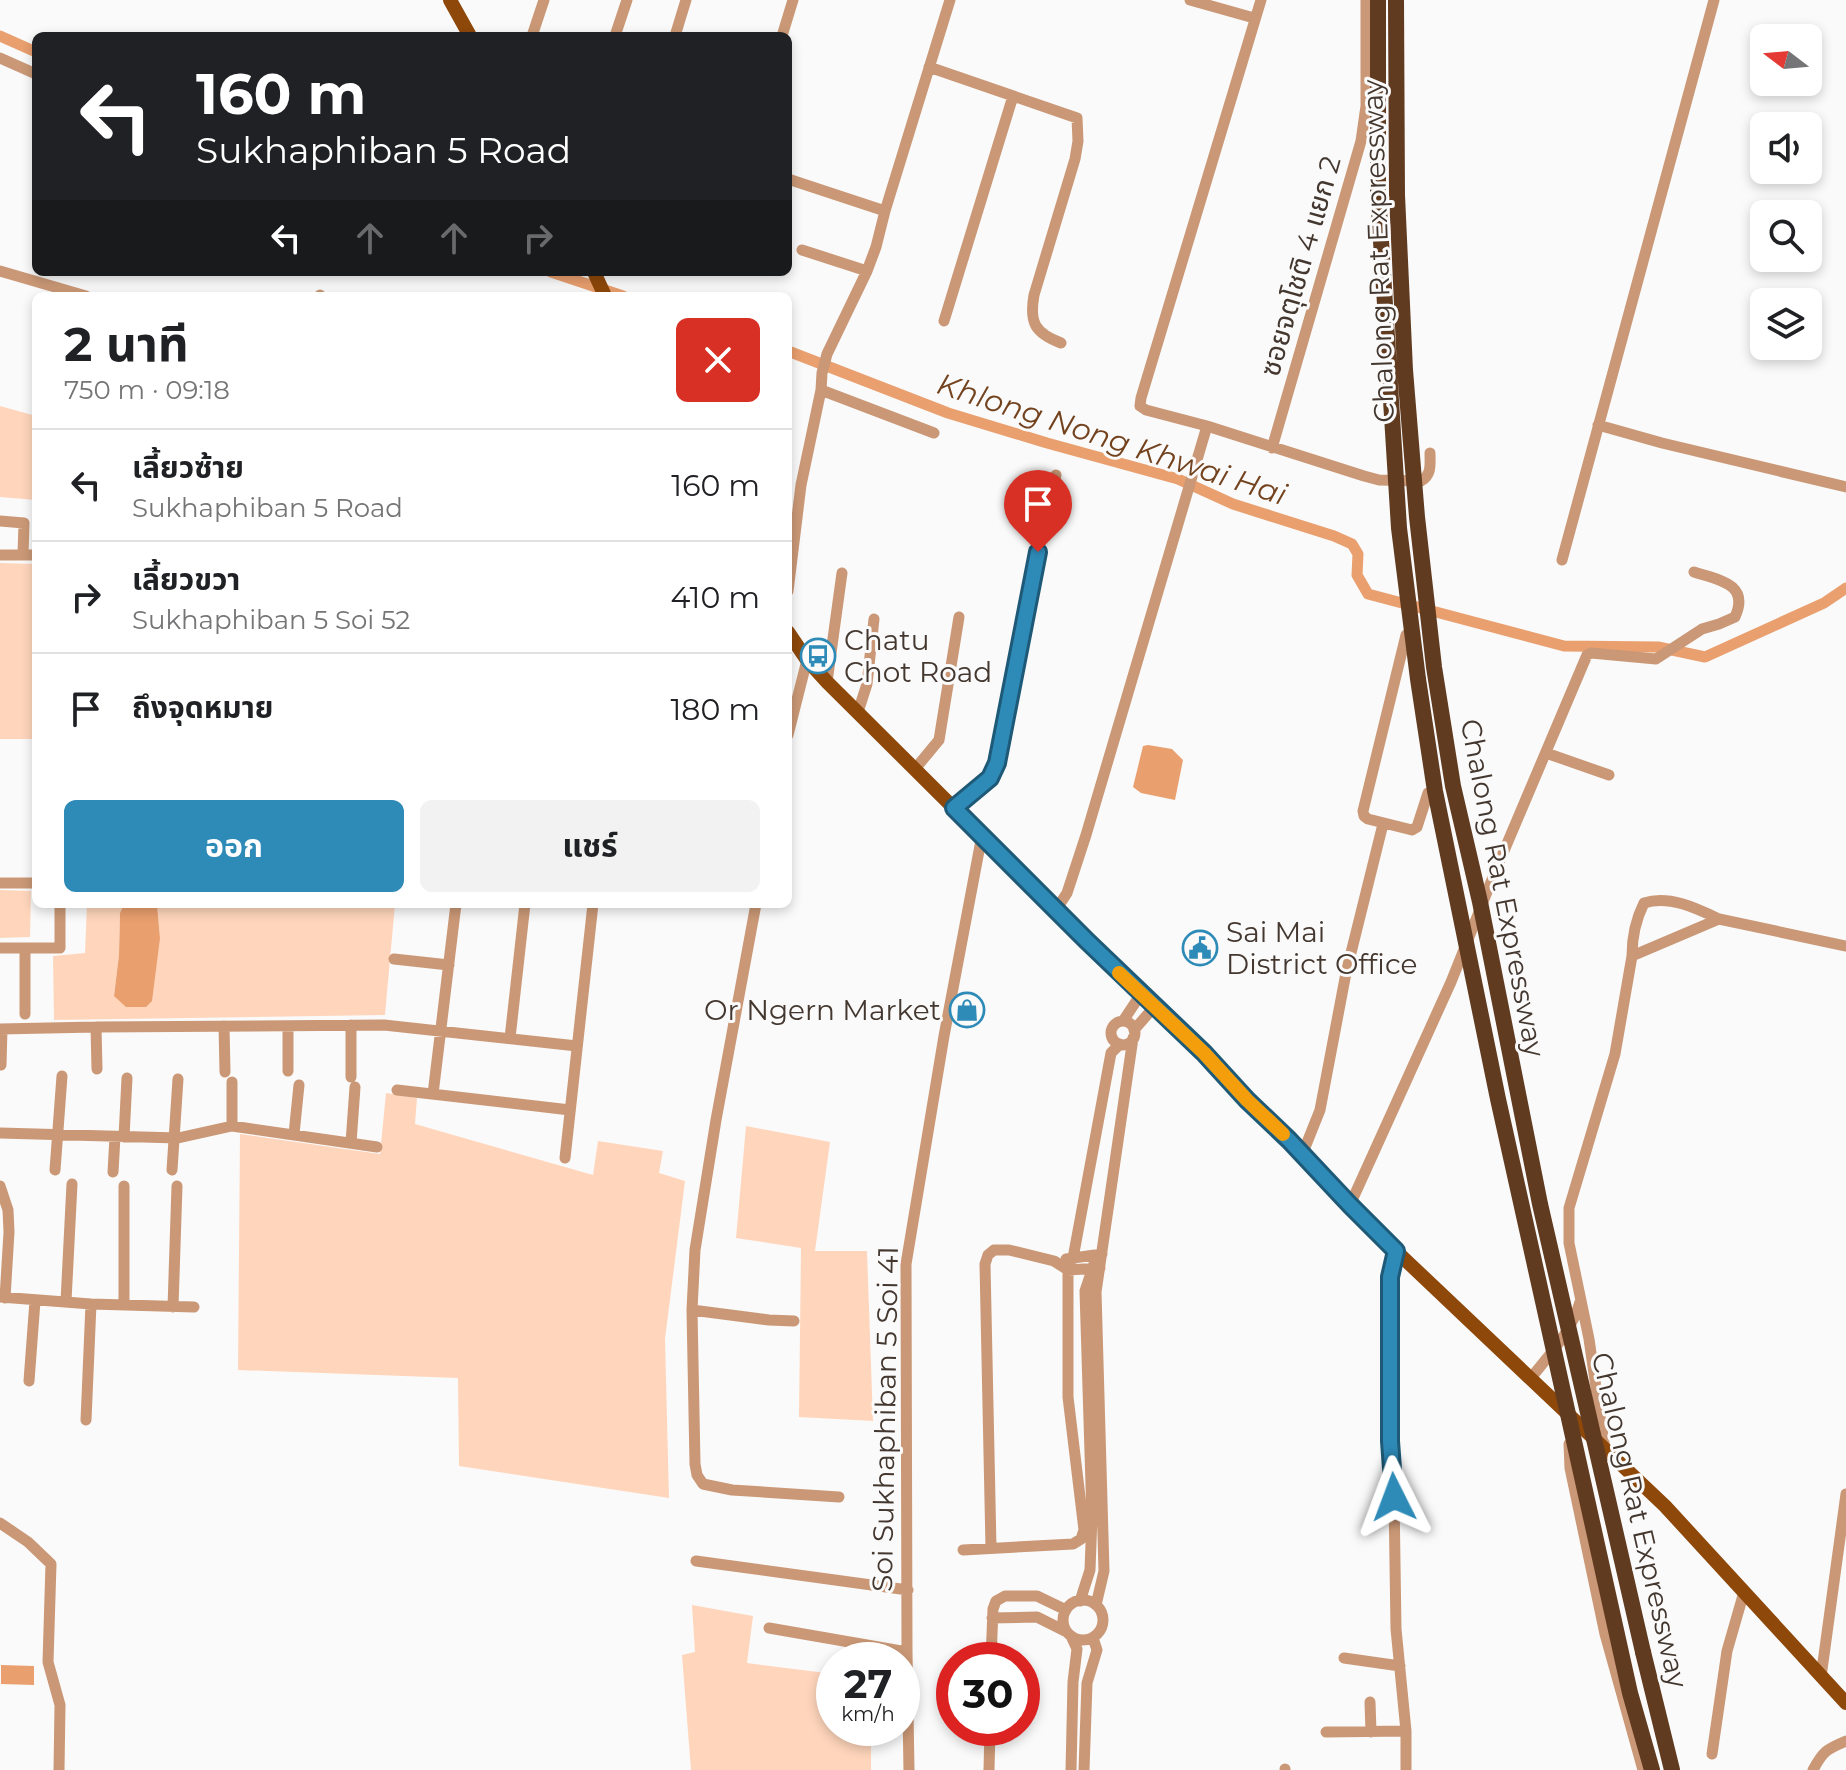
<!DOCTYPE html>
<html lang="th">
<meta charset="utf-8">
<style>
body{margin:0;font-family:Montserrat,"Noto Sans Thai",sans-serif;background:#f2f2f2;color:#202124;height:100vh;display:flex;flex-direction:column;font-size:30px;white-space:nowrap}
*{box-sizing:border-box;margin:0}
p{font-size:26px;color:#757577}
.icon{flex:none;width:44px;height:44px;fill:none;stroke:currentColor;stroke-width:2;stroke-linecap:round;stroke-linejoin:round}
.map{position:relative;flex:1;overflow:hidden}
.details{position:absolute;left:32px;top:292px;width:760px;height:616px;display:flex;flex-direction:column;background:#fff;border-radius:12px;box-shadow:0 4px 12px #0003}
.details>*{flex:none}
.banner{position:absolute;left:32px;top:32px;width:760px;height:244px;border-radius:12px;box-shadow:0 4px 12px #0003;background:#202124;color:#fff;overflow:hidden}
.needle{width:52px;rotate:286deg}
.buttons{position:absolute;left:1750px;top:24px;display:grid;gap:16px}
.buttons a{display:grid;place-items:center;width:72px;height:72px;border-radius:12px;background:#fff;box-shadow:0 4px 12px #0003;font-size:40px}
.speed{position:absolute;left:816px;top:1642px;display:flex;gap:16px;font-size:40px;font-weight:700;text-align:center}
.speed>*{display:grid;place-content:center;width:104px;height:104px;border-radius:50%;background:#fff;box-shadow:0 4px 12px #0003;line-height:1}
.speed small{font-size:20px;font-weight:400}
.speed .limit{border:12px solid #d22;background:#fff;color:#111}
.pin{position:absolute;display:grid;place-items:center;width:68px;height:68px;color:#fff;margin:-82px -34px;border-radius:50% 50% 50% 0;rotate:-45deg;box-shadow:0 0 8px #0007}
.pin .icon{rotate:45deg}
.me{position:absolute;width:88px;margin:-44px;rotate:357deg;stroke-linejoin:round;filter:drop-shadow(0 0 6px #0008)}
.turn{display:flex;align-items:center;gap:28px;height:168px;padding:0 32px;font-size:36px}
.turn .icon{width:104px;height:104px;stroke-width:2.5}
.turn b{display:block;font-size:56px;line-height:68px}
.lanes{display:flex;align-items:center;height:76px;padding:0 32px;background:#0003;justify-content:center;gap:40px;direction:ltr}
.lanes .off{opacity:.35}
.round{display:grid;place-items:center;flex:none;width:84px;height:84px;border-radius:12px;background:#f2f2f2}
.overview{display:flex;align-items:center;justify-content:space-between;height:136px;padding:0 32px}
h1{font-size:48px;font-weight:700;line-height:60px}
.action{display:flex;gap:16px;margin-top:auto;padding:16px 32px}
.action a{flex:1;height:92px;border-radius:12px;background:#2e8ab7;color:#fff;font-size:32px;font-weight:700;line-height:92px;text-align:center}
.action a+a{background:#f2f2f2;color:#202124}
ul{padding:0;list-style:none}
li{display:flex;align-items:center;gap:24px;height:112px;padding:0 32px;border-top:2px solid #e0e0e0}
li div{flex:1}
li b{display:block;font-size:30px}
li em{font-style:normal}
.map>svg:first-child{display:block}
</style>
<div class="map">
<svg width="1846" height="1770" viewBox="0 0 1846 1770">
<rect width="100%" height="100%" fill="#fafafa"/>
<path fill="#ffd6bc" d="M0 406 36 416V500L0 497Z
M0 563 36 564V739H0Z
M0 890 31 891 30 937 0 938Z
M87 904H124L120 913 119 955 114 996 160 938 157 904H395L385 1015 54 1020 53 956 85 953Z
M386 1093 417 1098 415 1124 593 1175 598 1141 663 1151 659 1173 685 1181 665 1339 669 1498 459 1466 458 1378 238 1370 240 1134 380 1154Z
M746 1126 830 1142 815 1251H867L873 1421 799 1417 801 1248 736 1238Z
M692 1605 753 1616 747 1663 834 1674V1728H871V1770H691L682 1655 695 1652Z"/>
<path fill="#e99f6e" d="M1148 745 1172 749 1183 760 1175 800 1141 793 1133 787 1143 746Z
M124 904H157L160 938 152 1001 146 1007H126L114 996 119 955 120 913Z
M1 1665 34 1666V1685L1 1684Z"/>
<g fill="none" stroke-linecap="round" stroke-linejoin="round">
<path stroke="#e99f6e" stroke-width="11" d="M0 36 36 52
M551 272 623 296
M788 351 948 413 1047 443 1178 479 1233 504 1334 536 1352 544 1358 554 1357 575 1368 594 1564 646 1658 647 1705 657 1824 603 1846 588"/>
<path stroke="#ca9876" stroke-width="11" d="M1190 0 1254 18
M1261 0 1141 398 1140 406 1146 410 1207 426 1364 476 1379 480 1421 481C1432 475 1430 464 1430 453
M532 36 544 0
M615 36 627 0
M675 36 686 0
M782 36 793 0
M0 58 36 74
M929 67 1077 118 1078 141 1075 159 1034 295C1029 323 1035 333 1061 343
M788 179 885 211
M802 250 867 271
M0 271 86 296
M320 296V295
M944 321 1013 96
M821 390 934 433
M1598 425 1662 443 1846 487
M1272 448 1361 141 1366 106V0
M0 521 24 523 23 554
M0 555H36
M1562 560 1714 0
M788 591 801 485 821 390 822 373 827 354 867 271 876 247 885 211 950 0
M1406 635 1363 811 1364 816 1368 819 1412 830 1417 827 1428 793
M827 682 842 573
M858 712 867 684 874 619
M788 735 807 660
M1546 753 1609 775
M915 769 939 740 959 617
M954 808 990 778 997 763 1038 552 1056 475
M0 883H36
M756 904 716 1120 695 1250 692 1310 695 1464 697 1475 703 1484 732 1490 839 1497
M1056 910 1067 893 1086 835 1207 426
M0 948H60V904
M1632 956C1632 937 1635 921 1644 903 1669 895 1696 908 1719 919
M394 959 449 965
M25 1014V948
M1123 1021 1141 994
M1111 1033a12 12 0 1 1 24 0a12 12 0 1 1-24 0Z
M224 1026 225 1072
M288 1026V1071
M96 1027 97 1069
M0 1029 96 1027 384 1025 577 1046
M1134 1030 1154 1007
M510 1038 525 904
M1 1065 2 1029
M351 1077V1025
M397 1090 570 1110
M433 1094 456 904
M232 1126V1082
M0 1133 178 1138 232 1126 377 1147
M294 1134 299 1085
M124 1137 127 1078
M351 1143 355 1087
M1302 1155 1320 1110 1346 973 1383 824
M565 1158 593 904
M55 1170 62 1076
M172 1170 178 1079
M113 1172 115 1137
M0 1186 8 1210 9 1232 5 1298
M1350 1205 1451 982 1495 872 1587 655 1591 653 1656 659 1702 629 1719 624 1735 617C1750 584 1719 580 1694 572
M1396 1251 1390 1277V1441L1394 1497 1396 1629 1406 1731V1770
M1066 1259 1102 1254
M0 1297 91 1304 194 1307
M66 1301 72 1184
M124 1305V1186
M173 1307 177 1186
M692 1310 769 1320 794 1321
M1531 1378C1549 1355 1572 1331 1580 1302
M29 1381 35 1301
M86 1420 91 1304
M1569 1444 1570 1468 1605 1634 1643 1770
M1605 1450 1589 1339 1569 1243V1208L1615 1054 1632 956 1719 919 1846 946
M0 1523 28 1542 51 1564 48 1662 60 1705 59 1770
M991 1548 985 1264 988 1255 994 1250H1009L1054 1261 1068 1270 1100 1268
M963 1550 1073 1544 1081 1539 1084 1530 1068 1397V1270L1073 1258 1111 1053 1120 1044
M696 1561 908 1590
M1063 1620a20 20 0 1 1 40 0a20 20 0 1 1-40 0Z
M1080 1601 1090 1570 1092 1517 1085 1291 1095 1261
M1096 1605 1104 1571 1096 1292 1133 1038
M992 1618 1037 1617 1067 1632
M769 1628 907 1652
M1071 1636 1077 1649 1073 1682 1071 1770
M1344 1658 1400 1666
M991 1660 993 1609 996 1601 1005 1596H1037L1066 1610
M1821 1677 1846 1494
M1370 1702 1371 1732
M1326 1732 1406 1731
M1712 1754 1727 1651 1744 1592
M909 1770 907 1652 906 1264 944 1036 982 835
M989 1770 990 1728
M1084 1770 1087 1683 1097 1650 1093 1638
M1285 1770V1769
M1813 1770C1823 1751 1827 1749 1846 1741"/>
<path stroke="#8e480a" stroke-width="14" d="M450 0 470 36
M594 272 605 296
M788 632 807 660 827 682 1141 994 1204 1053 1247 1100 1289 1140 1350 1205 1396 1251 1665 1506 1846 1703"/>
<path stroke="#613b20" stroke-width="16" d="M1643 1652 1672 1770"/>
<path stroke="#613b20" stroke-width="16" d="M1378 0V193L1399 528 1418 679 1435 791 1498 1099 1630 1693 1652 1770
M1396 0 1397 195 1405 370 1417 517 1434 667 1453 786 1480 902 1540 1204 1643 1652"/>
</g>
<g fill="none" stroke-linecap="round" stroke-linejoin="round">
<g stroke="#1e5a77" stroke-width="20">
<path id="route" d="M1038 552 997 763 990 778 954 808 1087 941 1204 1053 1247 1100 1289 1140 1350 1205 1396 1251 1390 1277V1441L1394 1497"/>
</g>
<use href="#route" stroke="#2e8ab7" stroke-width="14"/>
<path stroke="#f59e0b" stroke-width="14" d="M1119 973 1204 1053 1247 1100 1283 1134"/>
</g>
<defs>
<g id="bus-ring" transform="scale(1.8)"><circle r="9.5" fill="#fafafa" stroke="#2e8ab7" stroke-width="1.5"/><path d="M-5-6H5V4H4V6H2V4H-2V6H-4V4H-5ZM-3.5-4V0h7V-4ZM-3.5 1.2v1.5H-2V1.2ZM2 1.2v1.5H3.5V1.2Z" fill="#2e8ab7"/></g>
<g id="civic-ring" transform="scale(1.8)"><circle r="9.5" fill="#fafafa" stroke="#2e8ab7" stroke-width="1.5"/><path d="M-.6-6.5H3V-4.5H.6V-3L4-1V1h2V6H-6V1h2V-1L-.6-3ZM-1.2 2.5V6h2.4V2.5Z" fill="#2e8ab7"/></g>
<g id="shop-ring" transform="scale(1.8)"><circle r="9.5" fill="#fafafa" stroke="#2e8ab7" stroke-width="1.5"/><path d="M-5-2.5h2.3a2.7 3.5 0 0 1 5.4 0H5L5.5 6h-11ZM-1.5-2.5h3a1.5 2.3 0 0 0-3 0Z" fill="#2e8ab7"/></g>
</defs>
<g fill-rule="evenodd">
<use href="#bus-ring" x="818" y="656"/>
<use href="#civic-ring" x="1200" y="948"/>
<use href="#shop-ring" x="967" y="1010"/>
</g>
<g text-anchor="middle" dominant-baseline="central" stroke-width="6" stroke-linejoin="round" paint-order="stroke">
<g font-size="28" fill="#43372f" stroke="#fafafa">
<text transform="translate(1378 251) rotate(-92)">Chalong Rat Expressway</text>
<text transform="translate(1300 266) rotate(-74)">ซอยจตุโชติ 4 แยก 2</text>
<text transform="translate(1503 888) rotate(79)">Chalong Rat Expressway</text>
<text transform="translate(885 1419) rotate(-89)">Soi Sukhaphiban 5 Soi 41</text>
<text transform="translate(1640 1520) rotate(77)">Chalong Rat Expressway</text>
</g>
<g font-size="28" fill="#43372f" stroke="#fafafa" text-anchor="start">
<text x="844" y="640">Chatu<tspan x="844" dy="32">Chot Road</tspan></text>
<text x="1226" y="932">Sai Mai<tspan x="1226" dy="32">District Office</tspan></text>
<text x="941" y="1010" text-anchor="end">Or Ngern Market</text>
</g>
<g font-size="30" font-style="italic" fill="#73431f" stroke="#fafafa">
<text transform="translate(1112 439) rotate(18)">Khlong Nong Khwai Hai</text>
</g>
</g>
</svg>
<div class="buttons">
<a><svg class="needle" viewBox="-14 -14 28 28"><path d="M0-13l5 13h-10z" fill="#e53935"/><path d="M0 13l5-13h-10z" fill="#757577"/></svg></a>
<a><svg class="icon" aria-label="sound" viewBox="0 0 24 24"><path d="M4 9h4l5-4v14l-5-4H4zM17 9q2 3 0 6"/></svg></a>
<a><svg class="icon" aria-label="search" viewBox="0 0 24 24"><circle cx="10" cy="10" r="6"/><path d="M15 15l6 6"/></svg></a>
<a><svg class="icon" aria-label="layers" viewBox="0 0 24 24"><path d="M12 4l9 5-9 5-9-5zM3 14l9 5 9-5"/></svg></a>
</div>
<div class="speed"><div>27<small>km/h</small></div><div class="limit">30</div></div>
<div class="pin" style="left:1038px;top:552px;background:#d93025"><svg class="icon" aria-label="arrive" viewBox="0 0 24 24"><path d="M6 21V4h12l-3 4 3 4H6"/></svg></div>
<svg class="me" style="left:1394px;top:1497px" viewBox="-20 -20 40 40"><path d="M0-17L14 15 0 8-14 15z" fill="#2e8ab7" stroke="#fff" stroke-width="4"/></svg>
<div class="banner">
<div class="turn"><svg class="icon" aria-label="left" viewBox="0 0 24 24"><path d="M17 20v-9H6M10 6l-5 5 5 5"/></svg><div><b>160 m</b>Sukhaphiban 5 Road</div></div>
<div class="lanes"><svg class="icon" aria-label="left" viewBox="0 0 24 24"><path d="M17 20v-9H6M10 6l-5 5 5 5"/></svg><svg class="icon off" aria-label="ahead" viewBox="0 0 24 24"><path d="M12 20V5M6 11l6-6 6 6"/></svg><svg class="icon off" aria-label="ahead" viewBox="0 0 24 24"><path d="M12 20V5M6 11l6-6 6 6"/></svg><svg class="icon off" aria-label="right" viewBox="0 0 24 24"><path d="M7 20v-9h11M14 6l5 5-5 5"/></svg></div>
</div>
<section class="details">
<div class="overview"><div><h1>2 นาที</h1><p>750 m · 09:18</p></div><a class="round" style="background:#d93025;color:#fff"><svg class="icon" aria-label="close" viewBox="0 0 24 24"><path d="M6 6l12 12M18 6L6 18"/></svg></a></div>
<ul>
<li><svg class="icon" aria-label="left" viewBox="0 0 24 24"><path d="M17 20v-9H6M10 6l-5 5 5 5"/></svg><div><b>เลี้ยวซ้าย</b><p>Sukhaphiban 5 Road</p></div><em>160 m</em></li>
<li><svg class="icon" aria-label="right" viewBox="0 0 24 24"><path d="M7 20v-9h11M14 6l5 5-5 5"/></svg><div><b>เลี้ยวขวา</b><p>Sukhaphiban 5 Soi 52</p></div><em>410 m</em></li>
<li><svg class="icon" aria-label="arrive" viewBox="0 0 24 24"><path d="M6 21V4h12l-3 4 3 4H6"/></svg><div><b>ถึงจุดหมาย</b></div><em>180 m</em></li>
</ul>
<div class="action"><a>ออก</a><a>แชร์</a></div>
</section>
</div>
